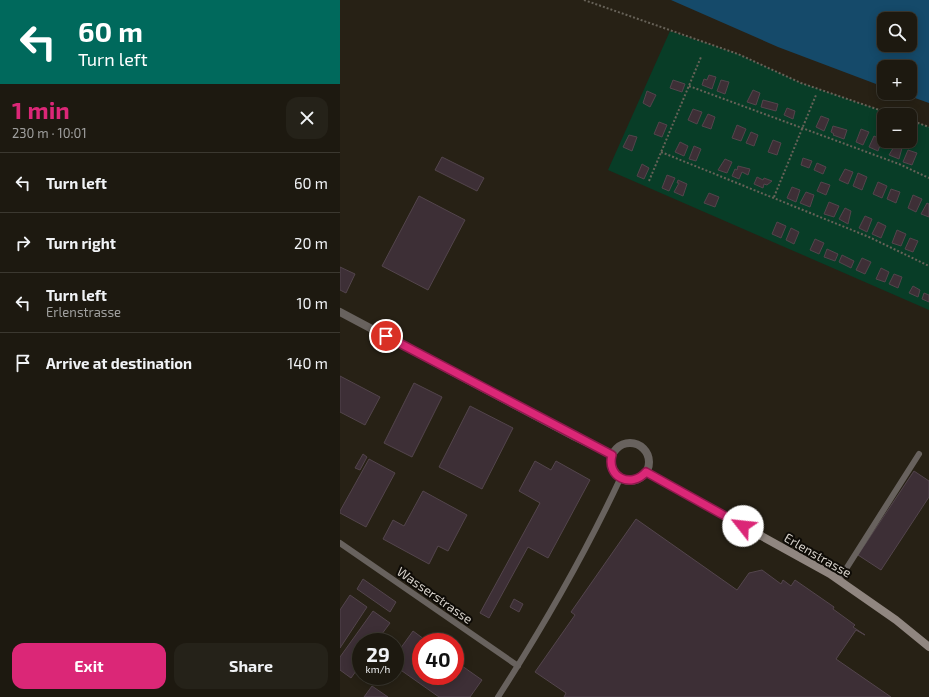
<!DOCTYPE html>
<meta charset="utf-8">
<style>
body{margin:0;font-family:"Exo 2",sans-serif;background:#252219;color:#f1f3f6;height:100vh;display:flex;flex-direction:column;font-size:15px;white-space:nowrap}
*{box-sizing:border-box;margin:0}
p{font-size:13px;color:#a0a09f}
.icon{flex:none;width:22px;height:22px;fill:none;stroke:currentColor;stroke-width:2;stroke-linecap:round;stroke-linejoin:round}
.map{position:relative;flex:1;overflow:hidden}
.sheet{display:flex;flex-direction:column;background:#1d1910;width:340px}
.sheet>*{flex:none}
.guide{background:#00695c;color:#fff;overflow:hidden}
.tools{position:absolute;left:537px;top:12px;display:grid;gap:8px}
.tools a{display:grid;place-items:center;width:40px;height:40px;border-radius:8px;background:#1d1910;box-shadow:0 2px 10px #0003,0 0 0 1px #3b3830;font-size:20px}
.speed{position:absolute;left:12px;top:633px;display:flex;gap:8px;font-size:20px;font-weight:700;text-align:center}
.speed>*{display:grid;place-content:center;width:52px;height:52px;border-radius:50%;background:#1d1910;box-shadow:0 2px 10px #0003,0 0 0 1px #3b3830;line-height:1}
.speed small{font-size:10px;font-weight:400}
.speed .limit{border:6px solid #d22;background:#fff;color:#111}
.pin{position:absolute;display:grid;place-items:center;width:34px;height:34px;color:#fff;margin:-17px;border:2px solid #fff;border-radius:50%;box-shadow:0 1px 4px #0007}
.me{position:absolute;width:44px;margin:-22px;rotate:299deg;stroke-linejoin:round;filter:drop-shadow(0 0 3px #0008)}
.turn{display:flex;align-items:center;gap:14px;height:84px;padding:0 12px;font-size:18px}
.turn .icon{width:52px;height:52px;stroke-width:2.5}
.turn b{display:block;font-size:28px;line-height:34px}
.round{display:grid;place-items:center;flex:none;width:42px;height:42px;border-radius:12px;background:#252219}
.headline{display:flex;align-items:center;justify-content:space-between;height:68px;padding:0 12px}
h1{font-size:24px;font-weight:700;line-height:30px;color:#db2777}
.cta{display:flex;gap:8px;margin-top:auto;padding:8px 12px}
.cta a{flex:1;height:46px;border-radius:12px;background:#db2777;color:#fff;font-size:16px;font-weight:700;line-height:46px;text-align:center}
.cta a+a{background:#252219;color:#f1f3f6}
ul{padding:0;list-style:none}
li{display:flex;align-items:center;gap:12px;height:60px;padding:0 12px;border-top:1px solid #3b3830}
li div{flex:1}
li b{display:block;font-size:15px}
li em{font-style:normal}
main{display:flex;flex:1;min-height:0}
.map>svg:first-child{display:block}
</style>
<main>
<section class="sheet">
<div class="guide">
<div class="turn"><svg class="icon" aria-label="left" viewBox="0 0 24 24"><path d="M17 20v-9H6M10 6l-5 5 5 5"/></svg><div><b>60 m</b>Turn left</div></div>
</div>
<div class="headline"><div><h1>1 min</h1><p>230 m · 10:01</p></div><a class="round"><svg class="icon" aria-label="close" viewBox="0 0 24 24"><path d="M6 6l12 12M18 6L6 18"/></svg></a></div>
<ul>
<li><svg class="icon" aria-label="left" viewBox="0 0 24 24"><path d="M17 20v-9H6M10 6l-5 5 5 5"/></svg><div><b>Turn left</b></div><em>60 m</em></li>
<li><svg class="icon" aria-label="right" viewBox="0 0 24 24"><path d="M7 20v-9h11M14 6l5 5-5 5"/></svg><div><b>Turn right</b></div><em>20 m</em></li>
<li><svg class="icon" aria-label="left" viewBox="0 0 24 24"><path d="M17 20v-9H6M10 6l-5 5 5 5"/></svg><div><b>Turn left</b><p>Erlenstrasse</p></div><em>10 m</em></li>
<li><svg class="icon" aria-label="arrive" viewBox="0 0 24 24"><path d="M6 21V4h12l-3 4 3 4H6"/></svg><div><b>Arrive at destination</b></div><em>140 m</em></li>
</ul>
<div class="cta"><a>Exit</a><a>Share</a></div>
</section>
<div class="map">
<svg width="589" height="697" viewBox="0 0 589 697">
<rect width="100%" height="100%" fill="#272115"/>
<path fill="#083d27" d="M330 31 398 54 461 83 554 115H544V141H570V120L589 127V310L268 170Z"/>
<path fill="#154a6a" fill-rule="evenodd" d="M331 0H589V103L561 93H570V67H544V87L438 47ZM544 19H570V45H544Z"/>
<path fill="#3d2f36" stroke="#53454c" d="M369 75 376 77 372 89 362 85 364 79 367 80Z
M333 80 345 84 342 92 330 88Z
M381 80 389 82 385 94 377 91Z
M413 90 420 93 416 105 407 102Z
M307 91 316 95 310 107 303 103Z
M423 100 438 104 436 111 421 107Z
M447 108 455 111 453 119 444 115Z
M353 109 362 112 357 124 348 120Z
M368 114 375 117 371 129 362 126Z
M481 116 489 119 484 131 476 127Z
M319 122 327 125 322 137 314 134Z
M397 125 406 129 401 141 392 138Z
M493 126 507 130 504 139 493 135 494 134 491 132Z
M521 129 529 132 523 145 516 142Z
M411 132 418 135 414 146 406 143Z
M289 135 297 137 292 151 283 147Z
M534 136 542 140 538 151 529 147Z
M433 140 441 143 437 155 428 152Z
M340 142 348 146 344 156 335 152Z
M555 145 562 148 559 159 549 155Z
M354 146 361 149 356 161 349 159Z
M568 150 577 153 572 165 563 162Z
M102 157 144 178 137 191 95 170Z
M463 158 472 161 469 168 461 165Z
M385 159 392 162 387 173 378 170Z
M477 163 486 167 483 174 474 170Z
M302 164 309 168 304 179 297 176Z
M398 166 410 169 408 175 402 172 399 179 392 176 395 169 397 170Z
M505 169 513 172 508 184 499 180Z
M518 173 527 177 522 190 513 186Z
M327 175 335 178 329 191 322 188Z
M417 177 423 180 424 178 432 181 427 185 424 184 423 188 414 184Z
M338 180 347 184 343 196 334 192 339 183H337Z
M481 182 490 185 486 195 477 191Z
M538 182 547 186 542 198 533 194Z
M452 187 460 190 456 202 447 198Z
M551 189 560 192 556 203 547 199Z
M466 192 474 195 470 207 460 203Z
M369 193 379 197 375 207 364 203Z
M573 195 582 199 576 212 568 208Z
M79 196 125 220 88 290 42 266Z
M489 202 499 206 494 217 484 214Z
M587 203 589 204V217L581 214Z
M505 208 511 211 508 224 499 219Z
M525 216 532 219 527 232 519 228Z
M437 222 446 226 441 238 432 234Z
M538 222 546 226 541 238 532 234Z
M451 228 459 232 454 244 446 240Z
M557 230 566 234 561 246 552 243Z
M570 238 578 241 573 252 565 249Z
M475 239 484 243 479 254 470 250Z
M487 249 498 254 495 261 484 257Z
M502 255 514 261 511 268 499 262Z
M522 258 531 262 525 274 516 270Z
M0 267 15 274 6 293 0 290Z
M541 268 549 272 545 282 536 279Z
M554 274 562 277 558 288 549 284Z
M573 286 580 290 578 297 569 293Z
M584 293 589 295V302L582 299Z
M0 376 40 397 25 425 0 412Z
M74 383 102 397 72 457 44 443Z
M130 406 173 428 142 489 99 467Z
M23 454 27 457 20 470 15 468Z
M29 459 55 473 26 527 0 513V511Z
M195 461 211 470 216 461 250 480 208 558 188 547 149 618 140 613 200 503 179 491Z
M574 471 589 481V497L541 570 518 555Z
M83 491 127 515 108 551 98 546 89 564 43 539 53 520 64 526Z
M296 519 397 590 409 573 422 570 441 584 443 580 451 586 455 580 494 607 493 609 515 625 513 627 525 635 516 630 496 659 551 697H224L226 693 195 672 235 615 231 612Z
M23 579 56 602 50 612 17 589Z
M10 595 27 607 0 648V610Z
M174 599 183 604 179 612 170 607Z
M33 611 50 623 36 642H21V664L11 678 0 670V657Z
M73 631 88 642H81V676H115V661L142 680 130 697H99L55 666V656Z
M32 686 48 697H24Z"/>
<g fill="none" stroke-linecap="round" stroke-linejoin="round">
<path stroke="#676258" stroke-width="2" stroke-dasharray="2 2" stroke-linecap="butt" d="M244 0 398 54 461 83 554 115
M349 86 559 164 589 178
M570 120 589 127
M321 152 529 237 589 266
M309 181 361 57
M434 197 476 95"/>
<path stroke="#68625e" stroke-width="6" d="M0 543 178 666
M499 580 579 454
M158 697C203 627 245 554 280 479"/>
<path stroke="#68625e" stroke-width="8" d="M0 312 235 437 272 455
M271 462a19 19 0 1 1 38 0a19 19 0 1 1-38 0Z"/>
<path stroke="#908680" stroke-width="8" d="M306 472 490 574 556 620 589 647"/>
</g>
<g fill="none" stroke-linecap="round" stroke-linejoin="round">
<g stroke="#8e194d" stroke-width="10">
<path id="route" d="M46 336 272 455C266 477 291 489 306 472L403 526"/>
</g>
<use href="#route" stroke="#db2777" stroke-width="7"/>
</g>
<g text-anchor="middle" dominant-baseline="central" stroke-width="4" stroke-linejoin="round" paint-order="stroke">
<g font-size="13" fill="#d6d1ca" stroke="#0e0b06">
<text transform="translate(478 555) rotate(30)">Erlenstrasse</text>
<text transform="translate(95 595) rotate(35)">Wasserstrasse</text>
</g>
</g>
</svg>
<div class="tools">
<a><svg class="icon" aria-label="search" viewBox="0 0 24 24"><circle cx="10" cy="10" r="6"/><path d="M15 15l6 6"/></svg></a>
<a>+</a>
<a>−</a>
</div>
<div class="speed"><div>29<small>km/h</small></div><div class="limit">40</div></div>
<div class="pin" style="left:46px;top:336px;background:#d93025"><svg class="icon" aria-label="arrive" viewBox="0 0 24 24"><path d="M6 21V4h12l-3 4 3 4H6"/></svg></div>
<svg class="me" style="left:403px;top:526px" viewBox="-20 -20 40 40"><circle r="19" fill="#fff"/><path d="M0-13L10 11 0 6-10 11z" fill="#db2777"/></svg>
</div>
</main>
